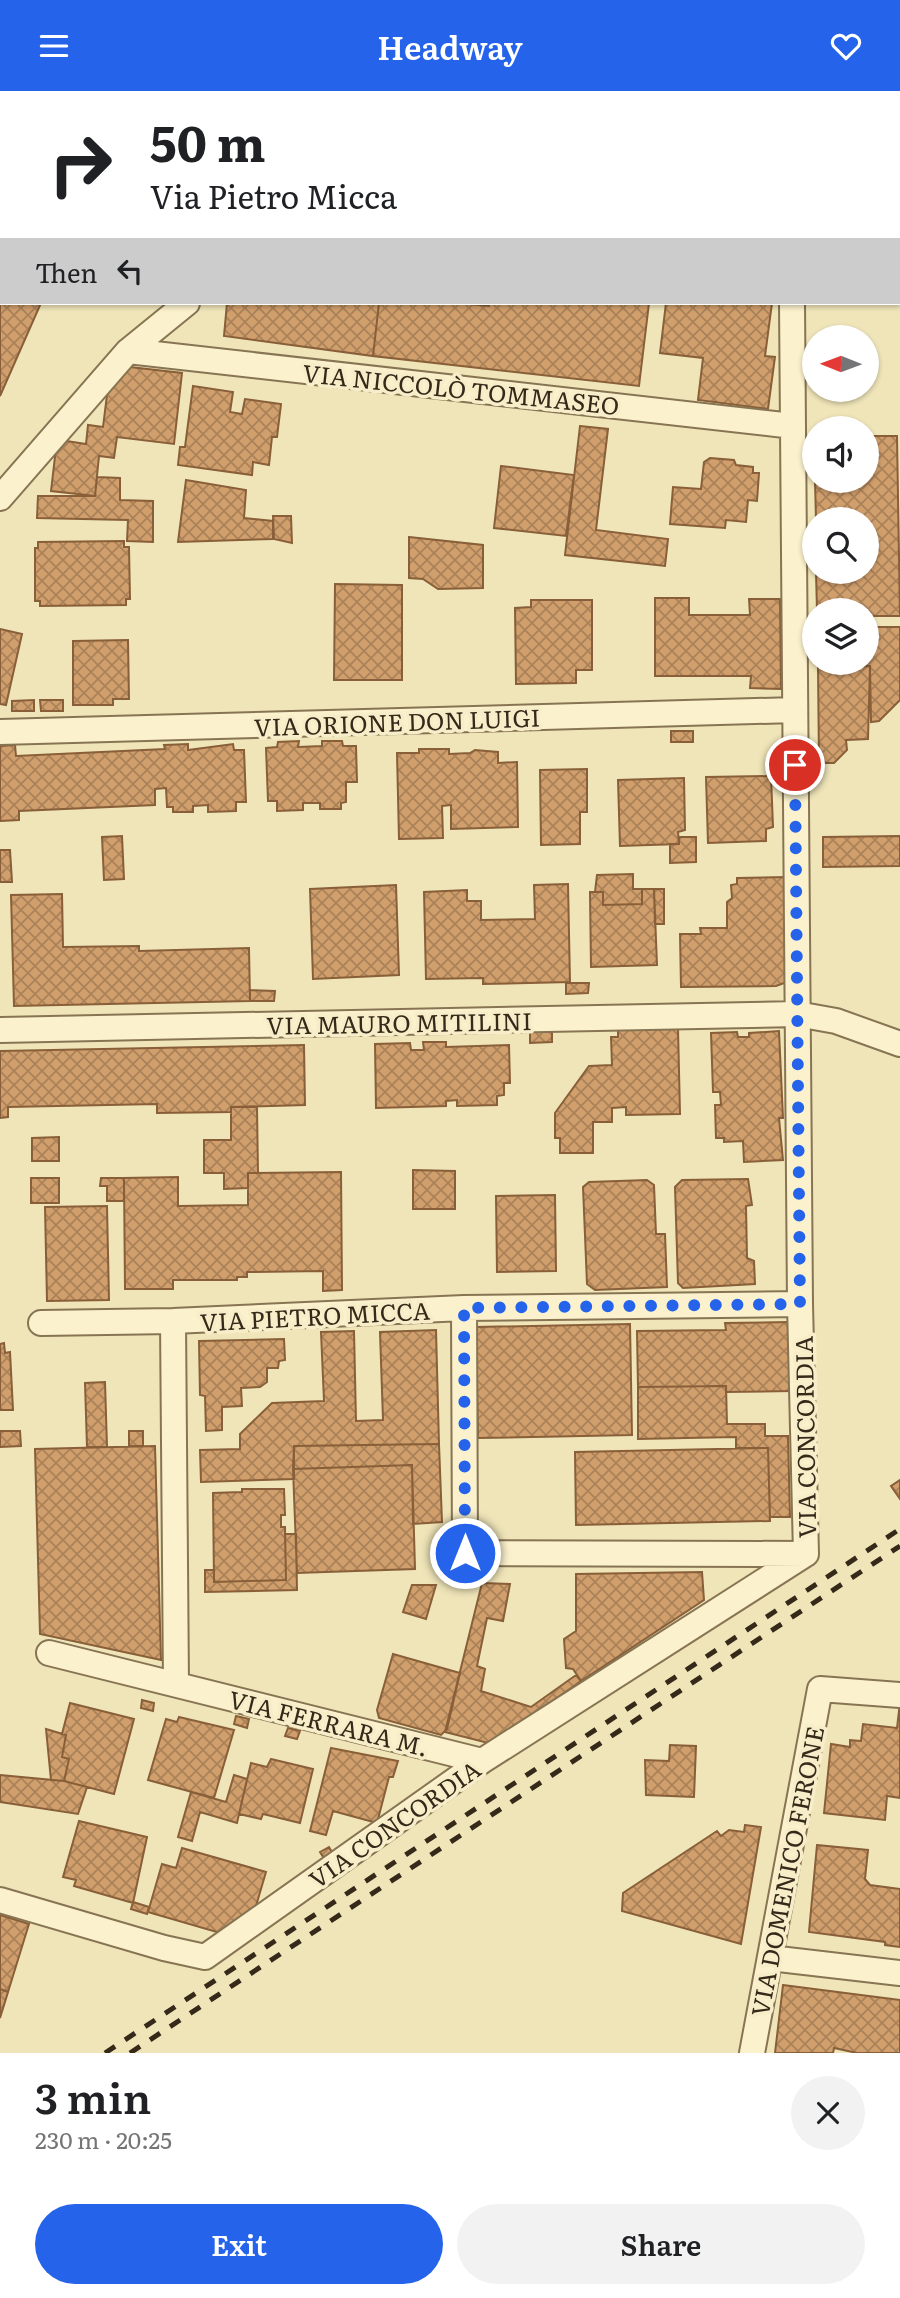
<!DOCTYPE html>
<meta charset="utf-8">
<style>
body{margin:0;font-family:Literata,serif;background:#f2f2f2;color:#202124;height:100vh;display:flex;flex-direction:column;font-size:26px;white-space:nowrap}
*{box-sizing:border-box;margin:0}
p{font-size:23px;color:#757577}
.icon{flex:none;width:38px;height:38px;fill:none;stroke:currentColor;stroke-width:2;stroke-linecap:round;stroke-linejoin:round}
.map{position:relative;height:1962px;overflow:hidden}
.details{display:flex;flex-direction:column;background:#fff;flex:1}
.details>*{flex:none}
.guide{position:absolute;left:0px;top:0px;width:901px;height:214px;box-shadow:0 2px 5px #0004;background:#fff;color:#202124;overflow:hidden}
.needle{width:46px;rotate:271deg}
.buttons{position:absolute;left:802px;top:234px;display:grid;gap:14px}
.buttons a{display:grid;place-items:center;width:77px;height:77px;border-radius:50%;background:#fff;box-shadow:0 2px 5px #0004;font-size:35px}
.pin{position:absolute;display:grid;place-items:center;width:60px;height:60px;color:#fff;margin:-30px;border:4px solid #fff;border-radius:50%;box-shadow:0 2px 7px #0007}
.me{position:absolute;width:77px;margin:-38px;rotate:0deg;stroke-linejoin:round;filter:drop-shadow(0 0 5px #0008)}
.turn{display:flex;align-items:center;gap:24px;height:147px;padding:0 35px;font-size:32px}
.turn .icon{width:91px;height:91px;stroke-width:2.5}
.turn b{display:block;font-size:49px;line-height:60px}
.then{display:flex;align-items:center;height:66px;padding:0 35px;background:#0003;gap:14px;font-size:26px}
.round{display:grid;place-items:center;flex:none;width:74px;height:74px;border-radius:37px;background:#f2f2f2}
.overview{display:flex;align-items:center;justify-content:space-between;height:119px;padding:0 35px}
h1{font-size:42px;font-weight:600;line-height:52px}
.button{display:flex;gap:14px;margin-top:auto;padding:14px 35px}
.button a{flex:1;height:80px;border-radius:42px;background:#2563eb;color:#fff;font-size:28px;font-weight:600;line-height:80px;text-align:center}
.button a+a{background:#f2f2f2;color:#202124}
header{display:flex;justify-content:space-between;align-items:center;height:91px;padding:0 35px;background:#2563eb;color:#fff;font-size:32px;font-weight:600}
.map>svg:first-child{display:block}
</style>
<header><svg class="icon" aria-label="menu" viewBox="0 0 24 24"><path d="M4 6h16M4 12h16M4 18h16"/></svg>Headway<svg class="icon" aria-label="heart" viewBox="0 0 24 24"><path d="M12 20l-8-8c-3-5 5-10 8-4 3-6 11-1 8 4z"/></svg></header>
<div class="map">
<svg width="900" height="1962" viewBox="0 0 900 1962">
<defs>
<pattern id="building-cross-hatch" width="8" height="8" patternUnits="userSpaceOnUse" patternTransform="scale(1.75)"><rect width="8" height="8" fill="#d19f6c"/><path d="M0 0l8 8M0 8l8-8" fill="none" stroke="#aa8258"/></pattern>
</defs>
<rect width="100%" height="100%" fill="#f0e5b9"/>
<path fill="url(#building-cross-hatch)" stroke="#885f38" stroke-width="2" d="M0 25 2 212H41L0 305Z
M227 212H379L373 265 224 245Z
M379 212H458L489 215V212H649L639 295 373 265Z
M666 212H772L765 265 775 266 768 318 698 309 703 267 660 262Z
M130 276 182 282 174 353 117 346 114 367 99 365 95 405 51 400 56 357 67 350 86 353 88 334 103 336 108 296Z
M193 295 233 301 230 321 242 323 245 308 281 313 277 346H272L269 374 253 371 252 384 178 374 180 356H185Z
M580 335 608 338 596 439 668 448 665 475 565 464Z
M866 345H897L900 525H866V520H817L816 481H866V429H816L815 390H866Z
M710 367 734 369 736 374 753 376V382H759L757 410 748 409 746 431 726 429 725 437 670 433 673 396 701 398 704 371Z
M501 375 574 384 566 445 494 437Z
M97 386 120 387V409L153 410V451L127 450 128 429 37 427 38 405H95Z
M186 389 246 399 244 427 273 430V448L178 451Z
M273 425H291L292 452 274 448Z
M409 446 483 454V497L438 498 423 488 409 487Z
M124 450V456H129L130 508H126V514L40 515V510H35V457H38V451Z
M335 493 402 494V589H334Z
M655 507H689V524H750L749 508H780L781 598 750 597 751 585H655Z
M531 509H592V579H576V592L516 593 515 517 531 516Z
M866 536H900V609L879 630 871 631 870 575 818 576V572H866Z
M0 538 22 543 6 614 0 613Z
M128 549 129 608H113V614H73V550Z
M870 575 868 648 846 649 847 659 834 672H819L818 576Z
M34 609V620H12V610Z
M40 609H63V620H41Z
M671 640H693V651H671Z
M299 650 298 656 322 655V650H342L343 655H356L357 691H346V711L341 712V718H320V712H303V719L277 720V710H268L266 657 277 656 278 651Z
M188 653V659L233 653 234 659H244L246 711H236V720L208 721V714L193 715V721H173V716H167L166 697 155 698V714L19 720V729L0 730V655L15 654 16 665 165 658 164 654Z
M419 658H449V663L470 662 475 659 498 661V672L517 671 518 736 451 738V714L442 715 443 747 399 748 397 662H419Z
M587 678V721H580V753L541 754 540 679Z
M771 685 773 736 766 738V750L708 752 706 686Z
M684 687 685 739 678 741 679 753 620 755 618 689Z
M122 745 124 788 104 789 102 746Z
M900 745V775L823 776V746Z
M679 746H696V771L670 772V753H679Z
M0 759H10L12 791H0Z
M633 783V798H642V813L603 814V801H595L597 784Z
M787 786V891L776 895 681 896 680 843H701L700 837H727V811L732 807 731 794 737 793V787Z
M568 793 570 891 483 893V887L426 888 424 801 467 799V810H481V829L535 828 534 794Z
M396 794 399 884 313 888 310 798Z
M642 798H654L657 874 591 876 590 801H603V814L642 813Z
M654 798H664V833H655Z
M62 803 63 856 139 855V860L249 857 250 910 14 915 11 804Z
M566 892H589L588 902 566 903Z
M250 899 275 900 274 910H250Z
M678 937 680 1023 626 1024V1016L612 1017V1031H593V1062H560V1047H555V1022L589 975 612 974 611 946H618V939Z
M779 940 783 1027H779L783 1069 744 1071 743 1050 724 1051V1047H716L715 1014H721L720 1001H713L711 942 737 941 738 946H749V942Z
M530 941H552V951L530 952Z
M423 951H446V956L509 954 510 992H504V1004L497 1005V1014L457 1015V1009L446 1010V1015L376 1017 375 953 410 952 411 959H424Z
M304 954 305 1014 231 1016V1021L157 1022V1013L8 1016V1026L0 1027V960Z
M231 1016H257L258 1082H248V1097L224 1098V1082H204V1049H231Z
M59 1046V1070H32V1047Z
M413 1079 455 1080V1118H413Z
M341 1081 342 1199 323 1200V1180L247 1181V1186H237V1189H173V1198H125L124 1087 178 1086V1115L248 1114V1082Z
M31 1087H59V1112H31Z
M101 1087H124V1110H107V1095H100Z
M748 1088 752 1114 746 1115 747 1167 754 1170 755 1193 683 1197 678 1192 675 1096 682 1089Z
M647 1089 654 1094 656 1143H665L667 1196 595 1199 587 1193 583 1096 589 1091Z
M555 1104 556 1180 497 1181 496 1105Z
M107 1115 109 1209 47 1210 45 1116Z
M790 1231 791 1300 726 1301V1295L638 1296 637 1240 726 1239 725 1232Z
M630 1233 632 1344 478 1347 476 1236Z
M436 1239 439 1353 294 1355V1388L201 1391 200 1359 240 1358V1343L272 1312 324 1310 321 1241 354 1240 356 1330 383 1329 380 1241Z
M284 1248 285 1269 279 1270 278 1277H267V1291L260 1296 241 1297 242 1315 222 1316V1339L206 1340 205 1305 200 1304 199 1250Z
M4 1252 5 1262 10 1261 13 1319H0V1253Z
M105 1291 107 1356H87L85 1292Z
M726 1295 727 1333H765V1345H788L790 1426H770L768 1357H736V1346L638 1348V1296Z
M0 1340H20L21 1355 0 1356Z
M129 1340H143V1355H129Z
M439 1353 442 1431 413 1433 412 1374 293 1378 294 1355Z
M155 1355 161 1569 40 1543 35 1358Z
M768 1357 770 1430 576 1434 575 1361Z
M412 1374 415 1478 297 1482 293 1378Z
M900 1389V1408L891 1395Z
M242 1398H284L285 1424H281V1436H285L286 1489 214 1491 213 1402 242 1401Z
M285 1443H296L297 1499 205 1501V1479H214V1491L286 1489Z
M702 1481 704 1509 581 1590 573 1578 566 1577 564 1548 576 1540V1483Z
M482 1492 510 1493 503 1530 487 1527 477 1575 485 1578 481 1600 531 1616 576 1584 581 1590 492 1653 445 1641Z
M412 1494H436L426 1528 403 1521Z
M393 1563 460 1582 447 1638 441 1644 379 1627 377 1619Z
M142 1609 154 1612 153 1620 141 1617Z
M900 1611V1707L887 1705 885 1729 824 1722 831 1653 850 1656V1649L861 1650 863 1633 897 1637Z
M70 1612 134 1628 114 1703 64 1690 69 1668 62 1666 66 1644 62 1643Z
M236 1625 249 1628 247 1637 234 1633Z
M179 1626 234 1639 214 1707 148 1689 166 1628 177 1631Z
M288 1637 300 1640 297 1648 285 1645Z
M46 1638 66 1644 62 1666 69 1668 64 1690 51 1689Z
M670 1654 696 1655 694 1706 646 1704 645 1669 669 1670Z
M331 1657 398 1670 393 1686H389L377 1732 333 1720 326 1744 310 1740Z
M271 1668 313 1678 300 1732 263 1723 261 1728 239 1723 251 1672 267 1676Z
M0 1684 64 1690 87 1696 78 1723 0 1711Z
M234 1684 247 1688 237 1732 200 1721 192 1750 178 1746 191 1701 226 1711Z
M79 1730 147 1746 133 1812 74 1795 76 1789 63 1786Z
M745 1734 761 1736 741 1853 622 1820 623 1802 717 1740 721 1745 729 1739 744 1741Z
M817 1754 868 1759 865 1788 870 1794 900 1798V1856L885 1854V1851L809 1841Z
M329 1756 333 1763 325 1769 320 1761Z
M182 1757 266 1781 256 1815 220 1842 148 1821 162 1773 176 1777Z
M133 1811 149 1816 147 1823 131 1818Z
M0 1824 29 1833 8 1901 0 1898Z
M783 1894 900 1909V1962H857L834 1957 833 1962H775Z
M0 1898 8 1901 0 1927Z"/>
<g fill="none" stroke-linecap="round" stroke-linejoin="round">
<g stroke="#877453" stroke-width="28">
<path id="minor" d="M128 260 793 335
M0 407 128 260 187 212
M0 641 795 619
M0 939 797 923 836 930 900 953
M464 1217 465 1462 806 1463
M173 1230 176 1593
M41 1232 173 1230 464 1217 800 1213
M49 1562 482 1670
M0 1809 164 1857 205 1866 482 1670 806 1463 800 1213 792 212
M770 1867 900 1882
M752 1962 820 1598 900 1604"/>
</g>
<g stroke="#695437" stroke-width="38">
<path id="secondary" d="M385 0 389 2"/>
</g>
<use href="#minor" stroke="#fbf1cc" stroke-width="24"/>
<use href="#secondary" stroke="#fbf1cc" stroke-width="35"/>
<path stroke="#352919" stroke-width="5" stroke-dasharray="12 12" stroke-linecap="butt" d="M105 1962 900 1438
M130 1962 900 1455"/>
</g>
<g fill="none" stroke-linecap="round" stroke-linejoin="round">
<path stroke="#2563eb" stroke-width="12" stroke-dasharray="0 21.6" d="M465 1462 464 1217 800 1213 795 674"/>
</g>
<g text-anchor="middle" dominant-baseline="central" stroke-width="7" stroke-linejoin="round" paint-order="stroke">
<g font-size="24" fill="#352919" stroke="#f7eec9">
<text transform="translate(461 297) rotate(6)">VIA NICCOLÒ TOMMASEO</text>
<text transform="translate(397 630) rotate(-2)">VIA ORIONE DON LUIGI</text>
<text transform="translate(399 931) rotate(-1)">VIA MAURO MITILINI</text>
<text transform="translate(315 1224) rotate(-3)">VIA PIETRO MICCA</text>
<text transform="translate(804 1346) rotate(-91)">VIA CONCORDIA</text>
<text transform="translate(329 1631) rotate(14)">VIA FERRARA M.</text>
<text transform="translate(394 1732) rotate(-35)">VIA CONCORDIA</text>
<text transform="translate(786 1780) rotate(-79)">VIA DOMENICO FERONE</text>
</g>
</g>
</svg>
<div class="buttons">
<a><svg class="needle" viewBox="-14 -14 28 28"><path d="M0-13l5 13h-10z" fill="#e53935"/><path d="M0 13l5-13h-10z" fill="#757577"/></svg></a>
<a><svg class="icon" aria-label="sound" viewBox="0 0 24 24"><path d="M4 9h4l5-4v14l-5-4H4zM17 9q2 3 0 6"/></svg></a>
<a><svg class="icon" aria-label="search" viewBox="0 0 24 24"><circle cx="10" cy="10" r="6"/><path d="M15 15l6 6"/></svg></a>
<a><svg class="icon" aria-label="layers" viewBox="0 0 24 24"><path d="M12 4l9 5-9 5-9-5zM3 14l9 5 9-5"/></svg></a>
</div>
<div class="pin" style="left:795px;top:674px;background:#d93025"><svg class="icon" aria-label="arrive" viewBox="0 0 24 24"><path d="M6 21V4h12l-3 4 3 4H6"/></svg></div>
<svg class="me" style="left:465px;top:1462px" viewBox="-20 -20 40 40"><circle r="17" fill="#2563eb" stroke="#fff" stroke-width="3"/><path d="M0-11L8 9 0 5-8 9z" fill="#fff"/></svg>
<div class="guide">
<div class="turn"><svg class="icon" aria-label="right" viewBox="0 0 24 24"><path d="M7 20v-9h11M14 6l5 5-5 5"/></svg><div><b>50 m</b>Via Pietro Micca</div></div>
<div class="then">Then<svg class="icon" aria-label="left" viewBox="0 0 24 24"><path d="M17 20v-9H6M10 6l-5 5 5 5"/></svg></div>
</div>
</div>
<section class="details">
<div class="overview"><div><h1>3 min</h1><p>230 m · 20:25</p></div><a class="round"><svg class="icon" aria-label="close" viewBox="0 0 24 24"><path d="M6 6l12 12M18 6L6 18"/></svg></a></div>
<div class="button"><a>Exit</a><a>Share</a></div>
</section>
